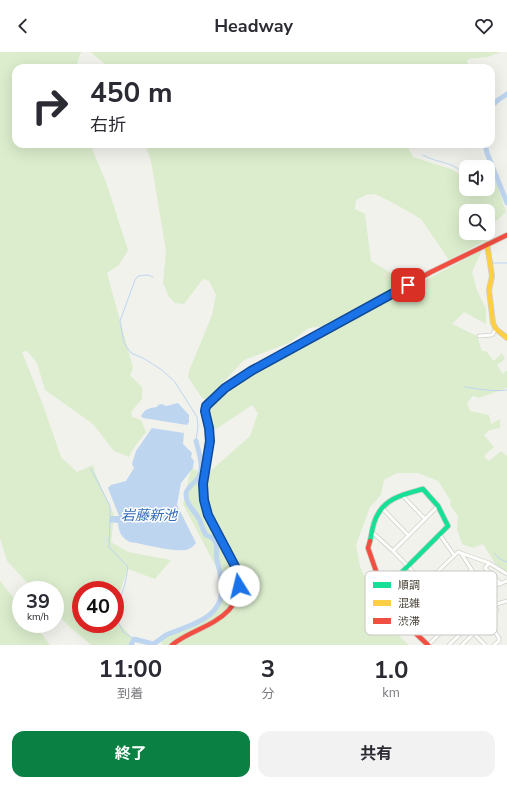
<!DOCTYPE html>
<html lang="ja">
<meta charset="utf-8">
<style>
body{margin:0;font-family:"Nunito Sans","Noto Sans JP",sans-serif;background:#f2f2f3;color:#2b2b33;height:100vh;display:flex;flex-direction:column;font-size:15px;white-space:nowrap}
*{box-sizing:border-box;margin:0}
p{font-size:13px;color:#7c7c81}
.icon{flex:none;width:22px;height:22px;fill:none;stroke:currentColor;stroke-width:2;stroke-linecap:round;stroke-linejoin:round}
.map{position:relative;height:593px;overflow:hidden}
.side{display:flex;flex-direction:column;background:#fff;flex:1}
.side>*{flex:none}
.top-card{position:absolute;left:12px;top:12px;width:483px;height:84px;border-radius:12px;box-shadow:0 4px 16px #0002;background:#fff;color:#2b2b33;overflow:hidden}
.controls{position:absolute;left:459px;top:108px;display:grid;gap:8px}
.controls a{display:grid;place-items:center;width:36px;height:36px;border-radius:8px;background:#fff;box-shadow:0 4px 16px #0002;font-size:20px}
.speed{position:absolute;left:12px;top:529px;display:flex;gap:8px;font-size:20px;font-weight:700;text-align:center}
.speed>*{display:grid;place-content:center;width:52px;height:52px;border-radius:50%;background:#fff;box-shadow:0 4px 16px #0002;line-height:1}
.speed small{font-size:10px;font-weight:400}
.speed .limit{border:6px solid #d22;background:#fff;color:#111}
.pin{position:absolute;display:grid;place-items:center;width:34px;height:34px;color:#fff;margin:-17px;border-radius:8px;box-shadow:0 2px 6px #0006}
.me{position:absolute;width:44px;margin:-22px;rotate:351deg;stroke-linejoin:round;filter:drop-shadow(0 0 3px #0008)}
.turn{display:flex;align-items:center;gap:14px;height:84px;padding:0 12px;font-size:18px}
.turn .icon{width:52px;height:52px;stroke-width:2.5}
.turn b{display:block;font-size:28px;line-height:34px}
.eta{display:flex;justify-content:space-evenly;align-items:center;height:68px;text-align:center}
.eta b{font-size:24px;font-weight:700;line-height:28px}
.button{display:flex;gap:8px;margin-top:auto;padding:8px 12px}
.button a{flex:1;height:46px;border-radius:12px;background:#0b8043;color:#fff;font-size:16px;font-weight:700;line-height:46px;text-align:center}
.button a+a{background:#f2f2f3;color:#2b2b33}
header{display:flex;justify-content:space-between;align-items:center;height:52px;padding:0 12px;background:#fff;font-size:18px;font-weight:700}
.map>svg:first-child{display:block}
</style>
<header><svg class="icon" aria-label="back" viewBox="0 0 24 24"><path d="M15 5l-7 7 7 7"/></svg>Headway<svg class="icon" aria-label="heart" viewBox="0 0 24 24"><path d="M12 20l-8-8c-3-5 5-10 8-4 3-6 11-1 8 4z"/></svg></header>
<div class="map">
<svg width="507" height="593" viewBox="0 0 507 593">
<rect width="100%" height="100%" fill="#f2f2ed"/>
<path fill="#dbedcd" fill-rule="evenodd" d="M0 0H83L80 2 76 16H16V92H90L106 130 128 198 119 213 107 221 133 316 130 323 142 335V347L131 360 132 365 141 368 146 380 133 397 129 405 114 399 93 372 45 338 37 311 27 299 22 300 43 353 61 405 77 420 93 413 96 423 114 463 111 490 128 500 171 508 155 527 128 517 115 553V538H81V572H115V566L133 587 132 593H91L70 575 55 560V538H34L7 509 0 486Z
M90 0H501L488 5 468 7 467 10 472 16H107L102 9Z
M145 92H406L413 105 451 117 466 126V137H488V115H471L472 111H487L497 133 506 160 494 171 490 186 449 208 421 167 395 152 375 142 366 143 356 148 355 157 365 162 371 209 408 231 325 274 309 276 289 291 244 308 207 348 202 346 188 325 189 319 212 263 216 243 209 229 203 227 184 252 175 251 169 245 163 231 166 199 151 109ZM466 159H488V181H466Z
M482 198 472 220 477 238 486 257V272L464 260 452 272 477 284 482 299H486L494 309 502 301 505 307 497 313 503 322 507 318V336L479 346 473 344 467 351 470 359 489 363 491 372 500 367V376L490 378 484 383 494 395 484 404 489 409 501 399 507 404V520L496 513 483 492 473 496 462 492 457 477 458 464 450 453 451 449 438 429 418 421H397L384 428 381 443 370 455 356 493 360 514 376 554 401 586 409 593H162L161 586 167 581 192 571 209 561 219 552 223 546V528L183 452 191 416 206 423 250 384 258 361 252 353 212 380 208 363 209 357 243 326Z
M0 529 21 555V572H34L50 593H0Z"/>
<path fill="#bed5f0" d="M178 351 189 363V370L187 373 143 366 141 364C145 357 149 356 157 355L158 353 162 352 166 354Z
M152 376 184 381 183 392 192 401 191 405 194 409 193 416 181 431 177 453 196 491C194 494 190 497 186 498 172 500 144 492 130 490 121 486 119 480 118 471L109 470 110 464H119L108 436 111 433 126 429 134 416 132 412 136 399Z"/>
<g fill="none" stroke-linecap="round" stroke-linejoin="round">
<path stroke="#bed5f0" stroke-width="1" d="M423 103C438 112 456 109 466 125
M491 205 493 211H507
M153 225 148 223 138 224 135 228 120 269 124 291 131 301 143 306 162 318 175 330 197 365 198 374 196 389
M465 335C477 337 496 340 507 338
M91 417 110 454V464
M110 469 109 495 128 515 125 532 115 562
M494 501 500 507 507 510
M115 563 123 580 134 587"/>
<path stroke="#bed5f0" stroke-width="5" d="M491 54 498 48 507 42
M485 92 487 101 507 151
M131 593 134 587 153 592C158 590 162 585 168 582 192 573 222 566 222 536 222 526 219 517 217 508 215 496 221 488 206 483 203 478 202 475 200 469 196 459 186 454 186 442 186 435 198 430 200 422 204 413 198 398 196 389"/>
<g stroke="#d0cfca" stroke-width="4.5">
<path id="street" d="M479 284 492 283 496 277
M402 443 425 467
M382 456 408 483
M372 480 393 499 485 593
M440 483 454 503
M393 499 438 454
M461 501 497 558 462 593
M489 511 485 516 501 532
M494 553 507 549
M397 559 458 500 489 511 507 522
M487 568 499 586V589L494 593
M411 577 471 518
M428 593 484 538 507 529
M449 593 493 550"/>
</g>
<g stroke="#d1cfc4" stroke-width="6">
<path id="fast" d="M209 398C210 389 210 380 208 371 207 367 204 362 205 359 207 338 298 293 318 282
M370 489C372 480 373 469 378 462 387 445 406 442 423 437L438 454 448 474 383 539"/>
</g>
<g stroke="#d1cfc4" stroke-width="6">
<path id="slow" d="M487 192 492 224 489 238 493 271 496 277 507 286"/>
</g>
<g stroke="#d1cfc4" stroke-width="6">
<path id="jam" d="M318 282 431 220 507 183
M370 489 368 496 383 539 411 577 428 593
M172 593C189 579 213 575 229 558 259 525 213 482 204 449 200 432 206 415 209 398"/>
</g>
<use href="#street" stroke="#fdfdfc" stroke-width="3"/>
<use href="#fast" stroke="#16e098" stroke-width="4.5"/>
<use href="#slow" stroke="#ffcf43" stroke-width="4.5"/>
<use href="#jam" stroke="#f24e42" stroke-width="4.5"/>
</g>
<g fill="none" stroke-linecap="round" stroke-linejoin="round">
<g stroke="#114b97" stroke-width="10">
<path id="route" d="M239 534 237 518 208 463 204 448 203 432 210 389 209 376 205 359 206 354 225 336 251 319 408 233"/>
</g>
<use href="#route" stroke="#1a73e8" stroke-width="7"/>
</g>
<g text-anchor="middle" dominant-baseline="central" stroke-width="3" stroke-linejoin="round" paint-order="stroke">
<g font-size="14" font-style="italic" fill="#306bb5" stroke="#fff">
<text x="149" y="463">岩藤新池</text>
</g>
</g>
<rect x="365" y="519" width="132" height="64" rx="6" fill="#fff" stroke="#c8c7c3" stroke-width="1"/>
<rect x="373" y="530" width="18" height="6" fill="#16e098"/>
<rect x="373" y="548" width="18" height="6" fill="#ffcf43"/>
<rect x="373" y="566" width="18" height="6" fill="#f24e42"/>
<g font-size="11" fill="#494438">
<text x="398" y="537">順調</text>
<text x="398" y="555">混雑</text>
<text x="398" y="573">渋滞</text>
</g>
</svg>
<div class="controls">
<a><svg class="icon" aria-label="sound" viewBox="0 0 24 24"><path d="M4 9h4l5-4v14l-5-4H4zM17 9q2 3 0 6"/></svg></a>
<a><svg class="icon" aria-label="search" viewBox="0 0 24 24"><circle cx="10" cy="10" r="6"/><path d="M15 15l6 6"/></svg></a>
</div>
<div class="speed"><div>39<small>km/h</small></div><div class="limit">40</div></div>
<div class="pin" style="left:408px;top:233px;background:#d93025"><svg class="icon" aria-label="arrive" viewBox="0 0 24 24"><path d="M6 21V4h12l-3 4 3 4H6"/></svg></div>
<svg class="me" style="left:239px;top:534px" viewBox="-20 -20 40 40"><circle r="19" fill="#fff"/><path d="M0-13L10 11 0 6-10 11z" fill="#1a73e8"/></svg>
<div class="top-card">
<div class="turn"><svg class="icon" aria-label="right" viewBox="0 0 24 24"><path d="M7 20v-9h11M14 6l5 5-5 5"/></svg><div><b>450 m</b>右折</div></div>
</div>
</div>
<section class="side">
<div class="eta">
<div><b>11:00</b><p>到着</p></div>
<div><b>3</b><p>分</p></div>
<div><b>1.0</b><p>km</p></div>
</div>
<div class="button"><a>終了</a><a>共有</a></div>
</section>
